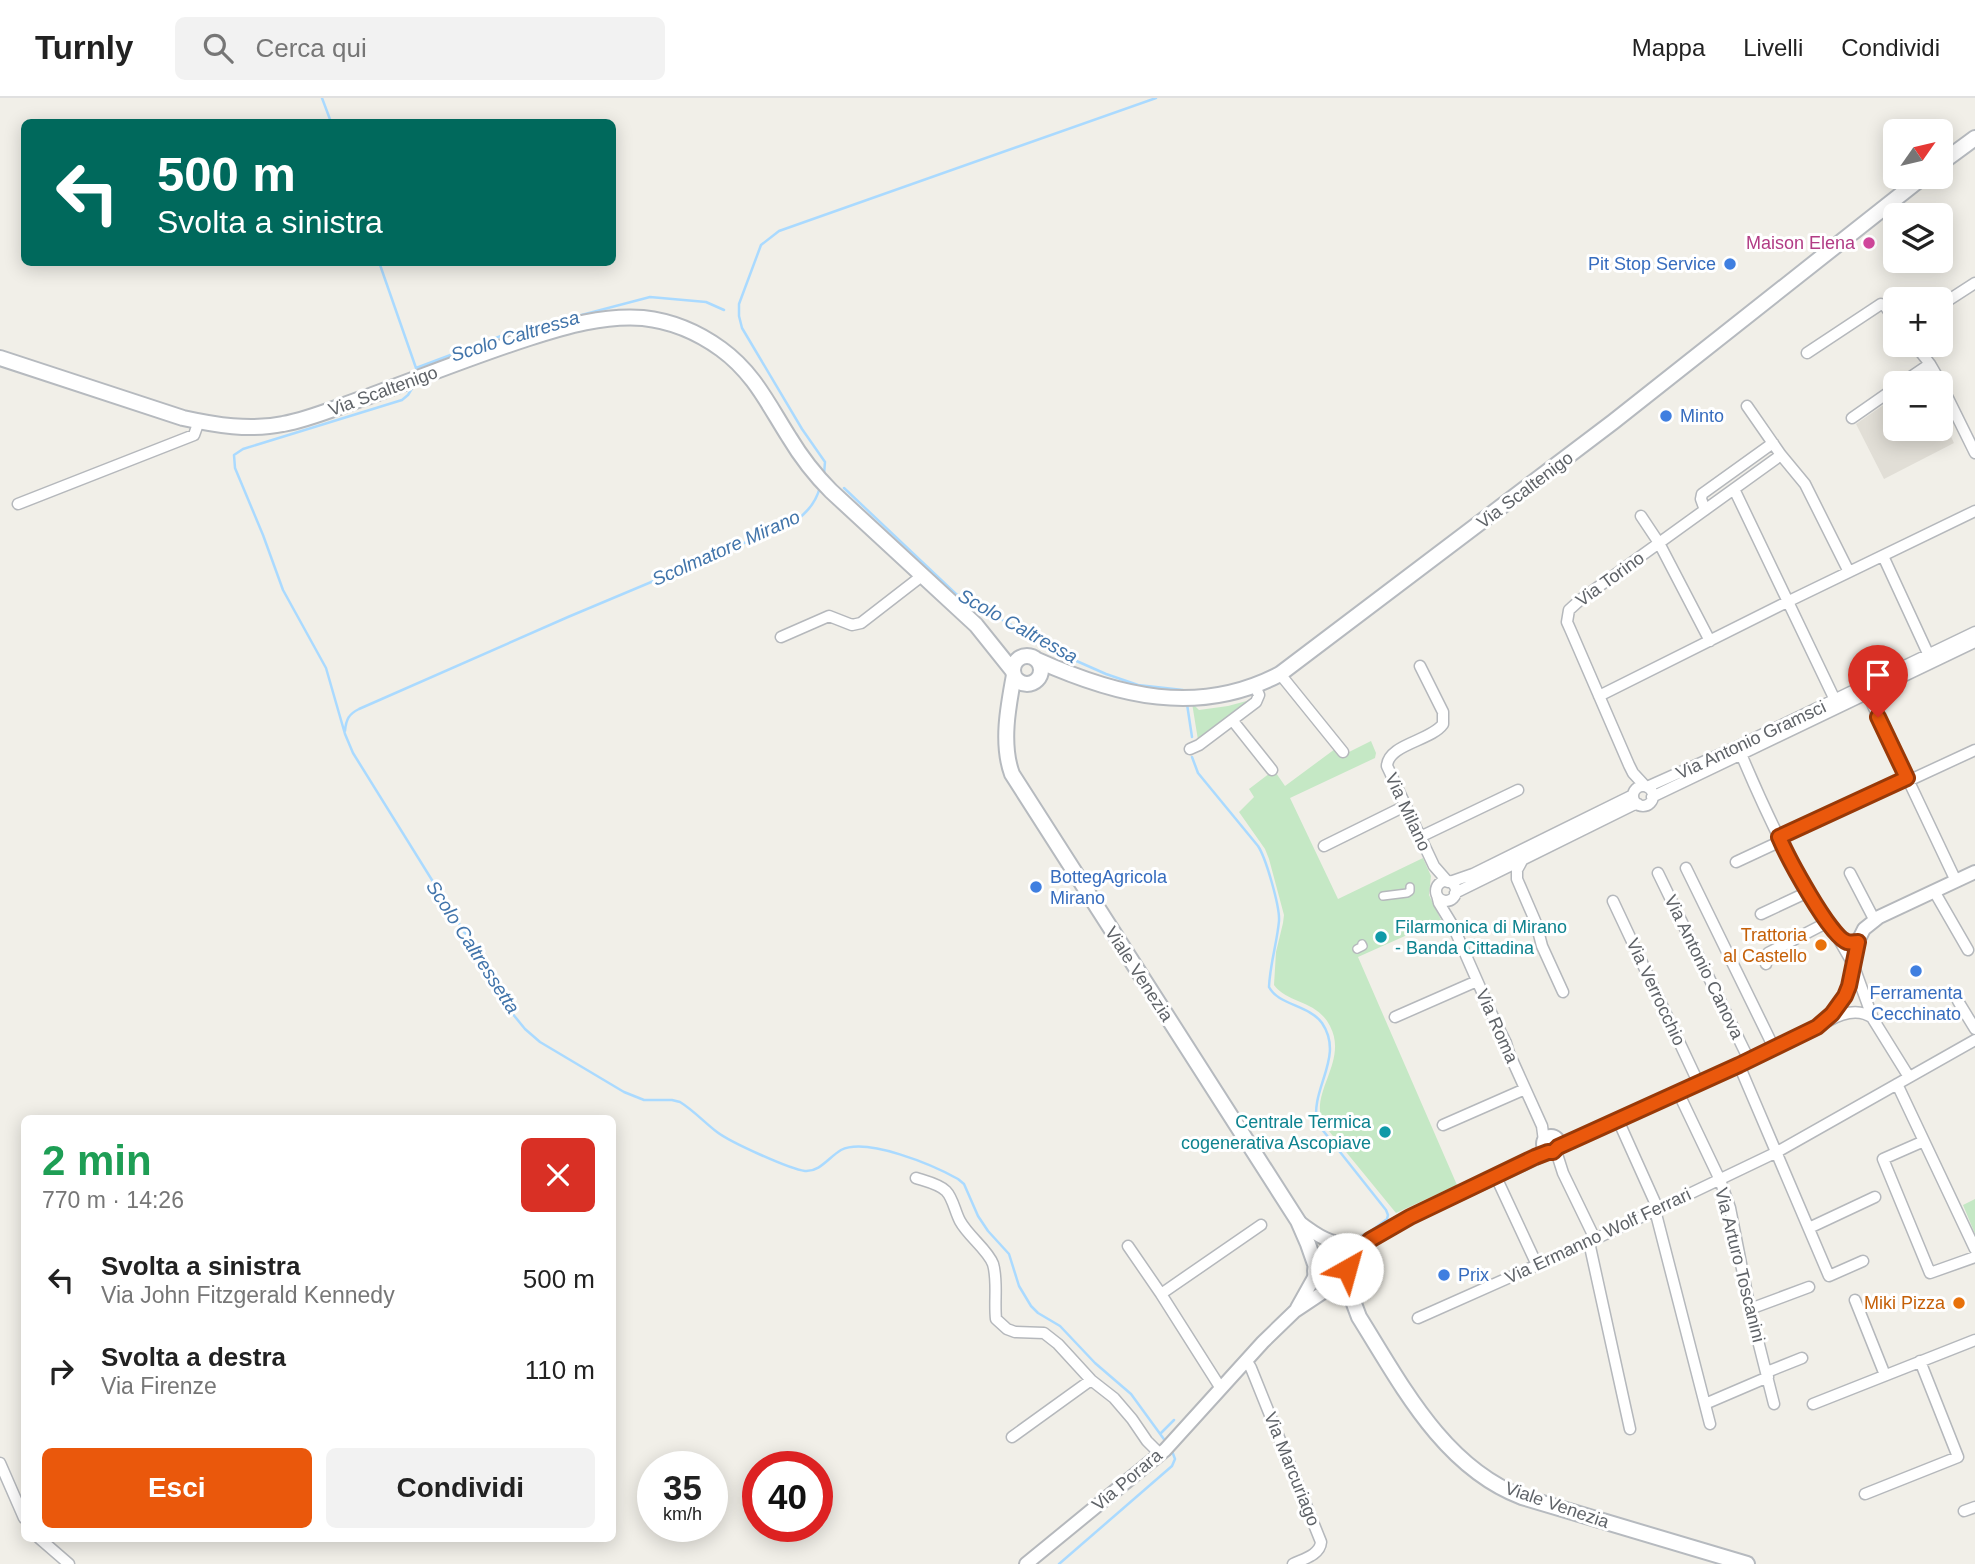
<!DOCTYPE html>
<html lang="it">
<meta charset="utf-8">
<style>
body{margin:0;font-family:Helvetica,sans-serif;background:#f2f2f2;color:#222;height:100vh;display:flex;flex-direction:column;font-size:26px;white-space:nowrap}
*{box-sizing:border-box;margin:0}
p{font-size:23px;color:#767676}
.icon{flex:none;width:38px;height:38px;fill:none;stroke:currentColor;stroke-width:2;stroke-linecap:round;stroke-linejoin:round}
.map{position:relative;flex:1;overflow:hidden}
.side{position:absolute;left:21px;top:1017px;width:595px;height:427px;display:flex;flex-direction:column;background:#fff;border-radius:10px;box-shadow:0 4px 18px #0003}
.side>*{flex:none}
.guide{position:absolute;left:21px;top:21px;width:595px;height:147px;border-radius:10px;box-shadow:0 4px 18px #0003;background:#00695c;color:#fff;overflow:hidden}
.needle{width:46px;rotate:56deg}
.fabs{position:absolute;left:1883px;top:21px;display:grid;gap:14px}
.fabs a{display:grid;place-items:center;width:70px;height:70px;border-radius:10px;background:#fff;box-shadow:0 4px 18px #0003;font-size:35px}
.speed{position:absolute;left:637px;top:1353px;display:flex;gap:14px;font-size:35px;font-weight:700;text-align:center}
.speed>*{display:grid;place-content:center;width:91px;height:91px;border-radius:50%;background:#fff;box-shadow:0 4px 18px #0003;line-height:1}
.speed small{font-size:18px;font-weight:400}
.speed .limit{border:10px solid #d22;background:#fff;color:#111}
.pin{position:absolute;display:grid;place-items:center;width:60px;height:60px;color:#fff;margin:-72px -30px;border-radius:50% 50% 50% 0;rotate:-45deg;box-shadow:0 0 7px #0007}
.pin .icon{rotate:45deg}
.me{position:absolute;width:77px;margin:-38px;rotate:38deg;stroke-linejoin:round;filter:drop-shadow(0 0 5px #0008)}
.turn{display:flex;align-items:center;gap:24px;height:147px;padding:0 21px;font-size:32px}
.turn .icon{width:91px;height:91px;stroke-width:2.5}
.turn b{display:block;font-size:49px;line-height:60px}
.round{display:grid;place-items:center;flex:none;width:74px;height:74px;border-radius:10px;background:#f2f2f2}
.head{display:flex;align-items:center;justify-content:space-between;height:119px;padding:0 21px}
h1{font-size:42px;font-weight:600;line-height:52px;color:#1e9e55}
.primary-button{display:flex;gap:14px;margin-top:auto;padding:14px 21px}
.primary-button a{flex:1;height:80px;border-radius:10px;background:#ea580c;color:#fff;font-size:28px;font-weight:600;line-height:80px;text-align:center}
.primary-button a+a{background:#f2f2f2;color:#222}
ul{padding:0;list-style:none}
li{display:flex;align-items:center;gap:21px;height:91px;padding:0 21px}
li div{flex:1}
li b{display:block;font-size:26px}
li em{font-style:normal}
header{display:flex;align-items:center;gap:42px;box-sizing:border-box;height:98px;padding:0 35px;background:#fff;border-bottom:2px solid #e0e0e0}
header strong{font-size:33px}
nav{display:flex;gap:38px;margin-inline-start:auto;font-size:24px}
.search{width:490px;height:63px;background:#f2f2f2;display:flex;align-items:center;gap:18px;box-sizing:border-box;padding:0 24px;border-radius:10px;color:#767676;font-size:26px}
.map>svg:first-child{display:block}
</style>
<header>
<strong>Turnly</strong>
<div class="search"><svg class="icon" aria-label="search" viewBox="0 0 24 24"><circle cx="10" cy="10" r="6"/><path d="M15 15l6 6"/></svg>Cerca qui</div>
<nav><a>Mappa</a><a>Livelli</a><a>Condividi</a></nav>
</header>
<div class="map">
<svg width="1975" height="1466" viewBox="0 0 1975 1466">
<rect width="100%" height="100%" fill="#f1efe8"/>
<path fill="#e1ded6" d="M1895 299V331H1941V318L1954 345 1884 381 1856 326Z"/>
<path fill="#c5e8c5" d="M1254 601 1198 642 1192 605 1199 612 1228 608Z
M1371 643 1376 655 1375 660 1290 700 1338 801 1423 760 1431 778 1429 797 1444 828 1437 831 1434 825 1358 859 1457 1087 1396 1115 1324 1027C1307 996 1349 964 1330 928 1317 902 1288 906 1274 887L1276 854 1283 825 1284 817 1269 761 1265 751 1239 714 1254 699 1249 691 1274 672 1285 688 1335 651 1341 658Z
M1975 1101V1136L1963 1107Z
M1322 1174a9 9 0 1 1 18 0a9 9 0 1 1-18 0Z"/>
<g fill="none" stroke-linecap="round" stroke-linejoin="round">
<path stroke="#aadaff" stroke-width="2.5" d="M322 0 331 24
M379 164 416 270 501 238 650 199 706 204 724 212
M414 287 408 297 402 302 243 351 234 357 235 370 263 437 283 492 326 570 345 636 353 655 468 840 503 904 525 931 540 944 624 994 644 1002H672L680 1004C693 1012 704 1024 717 1034 730 1044 789 1071 805 1073 820 1074 829 1059 841 1052 867 1039 933 1067 958 1081L964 1086 978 1118 988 1133 1009 1156 1019 1188 1031 1208 1038 1215 1060 1228 1095 1265 1131 1296 1166 1344
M824 376 825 364 802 331 742 230 739 218V206L761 147 779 133 1156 0
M844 390 956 496 1072 561 1106 576 1138 587 1183 592 1186 595
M1187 606 1192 639
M345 633C346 621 349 616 359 611L568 519 794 424C807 415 816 405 820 389
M1192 659 1198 675 1258 748C1266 760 1280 809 1279 823 1277 845 1270 866 1269 889 1278 907 1309 907 1322 925 1345 959 1310 990 1317 1025L1386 1112 1388 1117 1387 1121 1371 1133
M1161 1335 1174 1322
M1059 1466 1172 1368 1175 1361 1172 1353"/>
<g stroke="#b5b8bc" stroke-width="10">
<path id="pedestrian" d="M1383 798 1407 795 1410 793V789
M1357 851 1363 848 1362 846"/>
</g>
<g stroke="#b5b8bc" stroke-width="13">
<path id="minor" d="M1941 207 1975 185
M1915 247 1930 266 1941 285
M1807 255 1881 206 1885 208 1895 222
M1902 285 1930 266
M1941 286 1975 355
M1747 308 1781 357 1805 386 1849 474
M1852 320 1895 290
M1734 391 1835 602
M18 406 194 337 199 323
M1705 412 1701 401 1702 396 1773 345
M1641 418 1659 445 1710 543
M1883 458 1931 562
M781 539 829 518 852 527 861 525 923 477
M1420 568 1443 614V626C1431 643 1388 646 1387 668L1434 768 1448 784
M1280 576 1343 654
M1867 595 1956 783
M1599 598 1787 504 1975 413
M1233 623 1272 672
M1190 651 1199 647 1256 604 1259 597 1255 588
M1741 656C1757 694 1816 829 1849 845L1858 843
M1908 683 1975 652
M1645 688 1633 675 1629 667 1571 533 1567 524 1569 512 1580 502 1781 357
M1633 698a10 10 0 1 1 20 0a10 10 0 1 1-20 0Z
M1647 689 1732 651 1975 534
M1652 699 1975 544
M1420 739 1518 692
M1779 739 1907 680
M1324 748 1405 708
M1523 761 1517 772V781L1536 825 1542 848 1563 894
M1736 764 1781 743
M1686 770 1774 950
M1658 775 1749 962
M1850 775 1875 823
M1436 793a10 10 0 1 1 20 0a10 10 0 1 1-20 0Z
M1450 784 1473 776 1633 697
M1934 793 1968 852
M1455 795 1633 707 1638 706
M1437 797 1439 805 1453 828 1494 921 1506 945 1509 955 1542 1028 1544 1043
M1613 803 1698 984
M1761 816 1808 794
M1838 840 1853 866 1873 921 1909 979
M1766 866 1768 855 1828 824
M1958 903 1975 931
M1395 919 1477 883
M1828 923C1842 915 1859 910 1873 920
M1739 967 1829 1178 1863 1163
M1897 986 1975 1151
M1678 994 1720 1082 1730 1110 1750 1211 1774 1306
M1618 1022 1658 1111
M1443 1027 1525 991
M1924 1043 1883 1061 1930 1175 1975 1159
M1556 1053 1563 1075 1595 1141
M1496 1079 1537 1167
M916 1080C925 1083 939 1086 946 1093 953 1100 955 1114 960 1123 968 1138 988 1152 993 1166 998 1183 994 1203 996 1221L1007 1231 1015 1234 1044 1235 1058 1246 1091 1282 1114 1300 1132 1321 1147 1343 1160 1356
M1655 1112 1710 1326
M1809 1130 1875 1099
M1589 1144 1630 1331
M1128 1148 1161 1196
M1855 1202 1885 1277
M1750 1211 1809 1189
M1418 1220 1589 1144 1777 1054 1975 942
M1246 1262 1251 1270 1321 1444C1320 1457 1303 1461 1293 1466
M1767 1274 1802 1260
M1220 1289 1161 1196 1261 1127
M1705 1306 1768 1279
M1813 1306 1975 1242
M1012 1339 1091 1282
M0 1365 24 1420
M1865 1396 1958 1359 1920 1263
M1964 1413 1975 1409
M39 1440 69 1466"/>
</g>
<g stroke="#b5b8bc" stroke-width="16">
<path id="tertiary" d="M1543 1046a8 8 0 1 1 16 0a8 8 0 1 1-16 0Z
M1558 1049 1739 967 1817 929 1832 916 1845 898 1849 888 1858 843 1864 831 1879 819 1975 774
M1298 1123C1316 1137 1333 1149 1356 1145
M1337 1159 1410 1119 1548 1054
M1347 1171 1368 1145
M1297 1210 1316 1176
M1026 1466 1165 1352 1263 1244 1295 1213 1331 1189"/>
</g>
<g stroke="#b6babf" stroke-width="18">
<path id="secondary" d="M1941 65 1975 40
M0 260 183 320C215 327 250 333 283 326 311 321 337 309 364 300 419 280 473 258 529 240 566 228 604 217 643 220 671 223 699 235 721 251 754 275 768 306 789 339 801 359 815 377 831 393L976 527 1012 572
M1013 572a14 14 0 1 1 28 0a14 14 0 1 1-28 0Z
M1037 562C1117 598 1198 619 1280 576L1613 324 1923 79
M1014 577C1008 609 1001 646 1012 676L1298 1123 1308 1146 1316 1169
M1315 1173a16 16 0 1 1 32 0a16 16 0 1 1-32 0Z
M1346 1178 1353 1203 1359 1219C1401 1286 1443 1369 1522 1399L1747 1466"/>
</g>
<use href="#pedestrian" stroke="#fff" stroke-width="7"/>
<use href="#minor" stroke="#fff" stroke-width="10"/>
<use href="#tertiary" stroke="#fff" stroke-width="12"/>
<use href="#secondary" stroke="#fff" stroke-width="14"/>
</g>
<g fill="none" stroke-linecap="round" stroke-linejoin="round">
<g stroke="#983908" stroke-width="18">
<path id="route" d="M1347 1171 1370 1142 1410 1119 1535 1059 1548 1054H1553L1558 1049 1739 967 1817 929 1832 916 1845 898 1849 888 1858 844C1855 844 1850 845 1847 844 1830 839 1787 758 1779 739L1907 680 1878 619"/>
</g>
<use href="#route" stroke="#ea580c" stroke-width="12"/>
</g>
<circle fill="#d1479c" stroke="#fff" stroke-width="2.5" cx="1869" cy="145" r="7"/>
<g fill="#3f7fe0" stroke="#fff" stroke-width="2.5">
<circle cx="1730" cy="166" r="7"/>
<circle cx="1666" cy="318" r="7"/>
<circle cx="1036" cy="789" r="7"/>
<circle cx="1916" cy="873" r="7"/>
<circle cx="1444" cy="1177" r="7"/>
</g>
<g fill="#0f9aa8" stroke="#fff" stroke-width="2.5">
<circle cx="1381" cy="839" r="7"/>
<circle cx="1385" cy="1034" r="7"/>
</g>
<g fill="#e8710a" stroke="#fff" stroke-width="2.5">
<circle cx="1821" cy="847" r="7"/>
<circle cx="1959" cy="1205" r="7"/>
</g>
<g text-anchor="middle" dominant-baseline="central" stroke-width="6" stroke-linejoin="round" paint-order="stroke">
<g font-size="18" fill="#b23c85" stroke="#fff" text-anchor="end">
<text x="1855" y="145">Maison Elena</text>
</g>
<g font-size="18" fill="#366cbe" stroke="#fff" text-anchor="start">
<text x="1716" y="166" text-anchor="end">Pit Stop Service</text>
<text x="1680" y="318">Minto</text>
<text x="1050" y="779">BottegAgricola<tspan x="1050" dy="21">Mirano</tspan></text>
<text x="1916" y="895" text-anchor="middle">Ferramenta<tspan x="1916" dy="21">Cecchinato</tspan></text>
<text x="1458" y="1177">Prix</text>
</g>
<g font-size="18" fill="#5f6368" stroke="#fff">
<text transform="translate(383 293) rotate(-20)">Via Scaltenigo</text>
<text transform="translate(1525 392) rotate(-37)">Via Scaltenigo</text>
<text transform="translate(1610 481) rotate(-36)">Via Torino</text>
<text transform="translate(1751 642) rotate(-25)">Via Antonio Gramsci</text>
<text transform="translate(1408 714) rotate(65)">Via Milano</text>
<text transform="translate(1704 869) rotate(64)">Via Antonio Canova</text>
<text transform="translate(1139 876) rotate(57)">Viale Venezia</text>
<text transform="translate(1656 894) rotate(65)">Via Verrocchio</text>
<text transform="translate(1497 928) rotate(66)">Via Roma</text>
<text transform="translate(1598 1138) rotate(-25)">Via Ermanno Wolf Ferrari</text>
<text transform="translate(1740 1167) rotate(76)">Via Arturo Toscanini</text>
<text transform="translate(1292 1371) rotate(68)">Via Marcuriago</text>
<text transform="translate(1127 1382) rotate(-40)">Via Porara</text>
<text transform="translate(1557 1407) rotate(19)">Viale Venezia</text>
</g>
<g font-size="18" fill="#0d838f" stroke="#fff" text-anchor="start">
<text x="1395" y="829">Filarmonica di Mirano<tspan x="1395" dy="21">- Banda Cittadina</tspan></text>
<text x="1371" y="1024" text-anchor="end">Centrale Termica<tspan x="1371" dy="21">cogenerativa Ascopiave</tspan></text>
</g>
<g font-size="18" fill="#c56008" stroke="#fff" text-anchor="end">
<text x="1807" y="837">Trattoria<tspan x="1807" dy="21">al Castello</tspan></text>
<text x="1945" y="1205">Miki Pizza</text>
</g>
<g font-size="19" font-style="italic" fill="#4174aa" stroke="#fff">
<text transform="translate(515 238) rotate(-17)">Scolo Caltressa</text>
<text transform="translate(726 450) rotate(-24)">Scolmatore Mirano</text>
<text transform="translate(1018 528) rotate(29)">Scolo Caltressa</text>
<text transform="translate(473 849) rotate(57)">Scolo Caltressetta</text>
</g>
</g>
</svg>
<div class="fabs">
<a><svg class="needle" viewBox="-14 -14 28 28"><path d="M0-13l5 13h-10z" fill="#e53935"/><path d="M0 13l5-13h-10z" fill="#767676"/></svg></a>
<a><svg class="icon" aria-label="layers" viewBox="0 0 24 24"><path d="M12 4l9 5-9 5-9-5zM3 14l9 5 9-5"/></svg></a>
<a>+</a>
<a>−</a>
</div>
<div class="speed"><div>35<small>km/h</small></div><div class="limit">40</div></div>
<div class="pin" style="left:1878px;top:619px;background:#d93025"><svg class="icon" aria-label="arrive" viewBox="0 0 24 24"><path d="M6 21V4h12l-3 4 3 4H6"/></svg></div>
<svg class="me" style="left:1347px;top:1171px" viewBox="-20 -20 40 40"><circle r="19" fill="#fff"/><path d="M0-13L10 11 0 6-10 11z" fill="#ea580c"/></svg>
<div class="guide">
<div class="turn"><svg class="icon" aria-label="left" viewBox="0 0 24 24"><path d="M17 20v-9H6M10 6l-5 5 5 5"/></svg><div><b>500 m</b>Svolta a sinistra</div></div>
</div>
<section class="side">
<div class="head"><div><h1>2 min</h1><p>770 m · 14:26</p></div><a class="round" style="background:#d93025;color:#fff"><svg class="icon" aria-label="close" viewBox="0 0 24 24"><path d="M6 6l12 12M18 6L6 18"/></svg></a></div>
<ul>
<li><svg class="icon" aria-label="left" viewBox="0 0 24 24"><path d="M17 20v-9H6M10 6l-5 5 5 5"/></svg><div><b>Svolta a sinistra</b><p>Via John Fitzgerald Kennedy</p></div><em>500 m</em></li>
<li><svg class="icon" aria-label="right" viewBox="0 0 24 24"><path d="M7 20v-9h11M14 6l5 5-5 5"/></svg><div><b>Svolta a destra</b><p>Via Firenze</p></div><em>110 m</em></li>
</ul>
<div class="primary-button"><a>Esci</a><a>Condividi</a></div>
</section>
</div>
